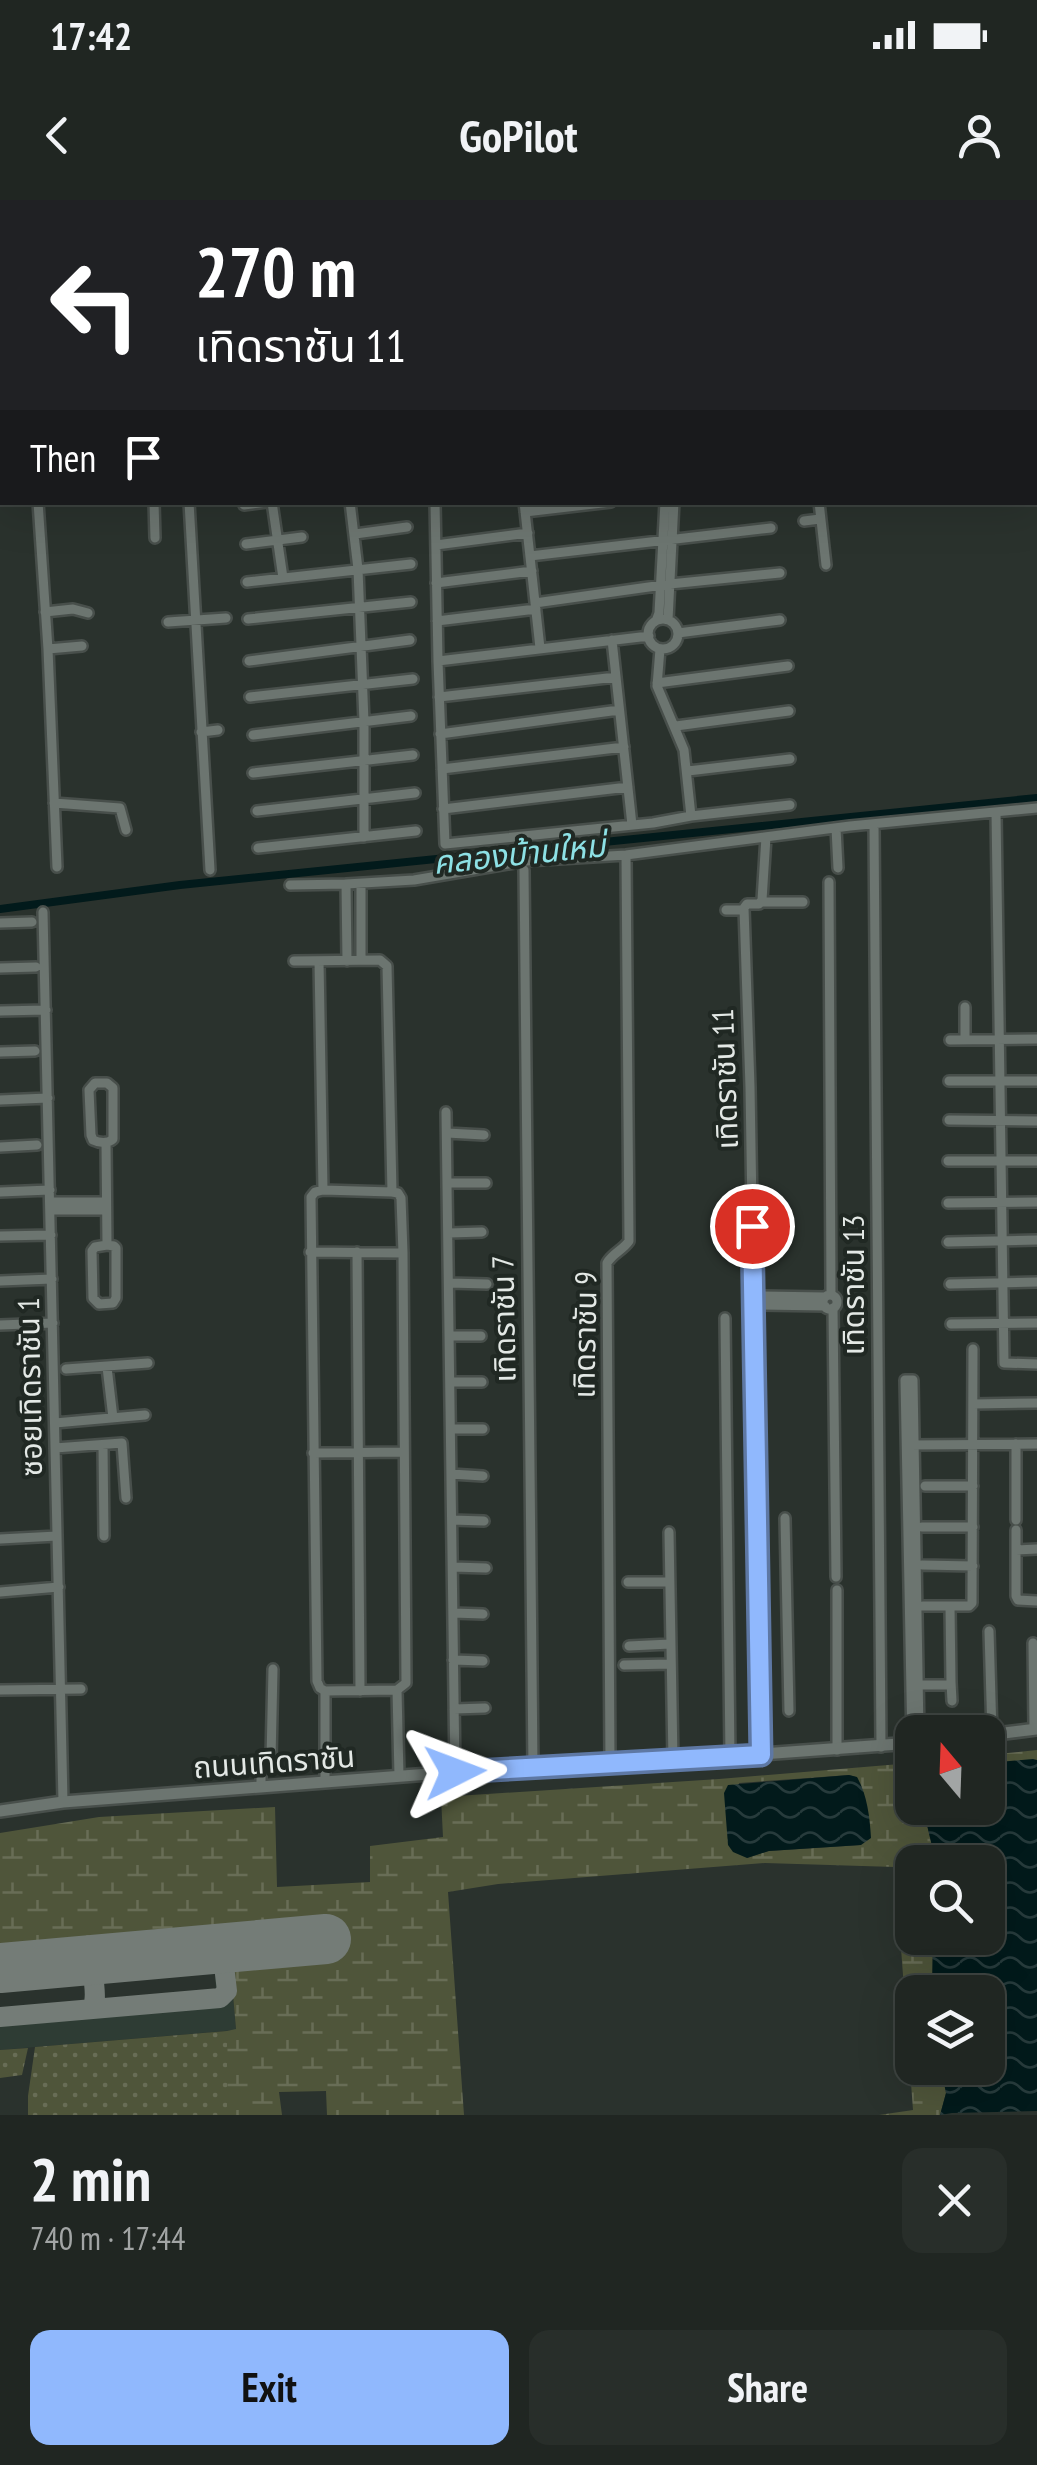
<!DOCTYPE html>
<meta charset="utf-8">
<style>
body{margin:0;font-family:"PT Sans Narrow","Noto Sans Thai",sans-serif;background:#282e2a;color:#f1f3f6;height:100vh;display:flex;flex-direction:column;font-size:38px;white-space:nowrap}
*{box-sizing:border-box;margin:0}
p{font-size:32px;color:#a2a5a5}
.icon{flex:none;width:55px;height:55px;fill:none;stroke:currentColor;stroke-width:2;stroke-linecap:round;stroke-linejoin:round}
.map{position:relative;height:1915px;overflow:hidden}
.side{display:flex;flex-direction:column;background:#202622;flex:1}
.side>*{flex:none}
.guide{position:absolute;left:0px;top:0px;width:1038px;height:305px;box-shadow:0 10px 40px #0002,0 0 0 2px #3d4340;background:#202124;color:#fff;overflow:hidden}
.needle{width:65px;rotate:341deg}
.tools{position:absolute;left:895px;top:1515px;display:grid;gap:20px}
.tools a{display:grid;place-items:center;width:110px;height:110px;border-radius:20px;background:#202622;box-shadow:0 10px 40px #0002,0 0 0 2px #3d4340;font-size:50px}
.pin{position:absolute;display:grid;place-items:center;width:85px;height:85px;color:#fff;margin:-42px;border:5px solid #fff;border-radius:50%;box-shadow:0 2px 10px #0007}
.me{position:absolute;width:110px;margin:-55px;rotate:87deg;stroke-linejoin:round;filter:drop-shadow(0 0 8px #0008)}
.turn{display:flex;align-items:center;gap:35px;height:210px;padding:0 30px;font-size:45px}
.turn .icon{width:130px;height:130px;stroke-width:2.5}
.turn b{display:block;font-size:70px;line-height:85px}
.then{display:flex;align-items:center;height:95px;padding:0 30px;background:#0003;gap:20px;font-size:38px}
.round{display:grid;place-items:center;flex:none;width:105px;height:105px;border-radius:20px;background:#282e2a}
.overview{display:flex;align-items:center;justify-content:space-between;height:170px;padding:0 30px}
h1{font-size:60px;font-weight:700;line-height:75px}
.button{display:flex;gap:20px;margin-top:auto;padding:20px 30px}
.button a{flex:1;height:115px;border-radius:20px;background:#90b8fd;color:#111;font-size:40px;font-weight:700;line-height:115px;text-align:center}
.button a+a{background:#282e2a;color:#f1f3f6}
.status{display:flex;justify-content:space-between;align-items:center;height:70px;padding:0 50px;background:#202622;direction:ltr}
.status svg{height:28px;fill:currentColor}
header{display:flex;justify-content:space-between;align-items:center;height:130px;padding:0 30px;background:#202622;font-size:45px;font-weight:700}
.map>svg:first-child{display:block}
</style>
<div class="status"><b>17:42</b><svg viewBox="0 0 49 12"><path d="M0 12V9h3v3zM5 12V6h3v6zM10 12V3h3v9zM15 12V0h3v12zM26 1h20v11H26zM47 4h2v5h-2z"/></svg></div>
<header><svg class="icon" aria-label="back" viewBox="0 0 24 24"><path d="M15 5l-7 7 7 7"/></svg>GoPilot<svg class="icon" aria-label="person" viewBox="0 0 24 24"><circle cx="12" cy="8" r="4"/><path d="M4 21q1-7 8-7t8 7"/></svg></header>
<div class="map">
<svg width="1037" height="1915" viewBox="0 0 1037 1915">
<defs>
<pattern id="grass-dots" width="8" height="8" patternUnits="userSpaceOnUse" patternTransform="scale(2.5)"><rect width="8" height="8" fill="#4f553a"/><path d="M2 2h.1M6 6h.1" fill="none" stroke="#686d56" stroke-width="1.8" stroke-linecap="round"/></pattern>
<pattern id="wetland-marsh" width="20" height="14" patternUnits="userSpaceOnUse" patternTransform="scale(2.5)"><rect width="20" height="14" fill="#4f553a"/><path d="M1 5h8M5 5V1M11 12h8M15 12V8" fill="none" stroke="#686d56"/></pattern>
<pattern id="water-waves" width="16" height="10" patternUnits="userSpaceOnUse" patternTransform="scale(2.5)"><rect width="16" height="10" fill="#021a1b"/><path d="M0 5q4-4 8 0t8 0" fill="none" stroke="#273b3c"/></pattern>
</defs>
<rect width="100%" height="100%" fill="#2a322d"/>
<path fill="#2e3c34" d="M230 1761 236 1830 0 1850V1811L88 1804 86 1773 101 1772 104 1801 216 1791 214 1762Z"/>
<path fill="url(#grass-dots)" d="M227 1831V1915H28V1896L35 1847Z
M28 1848 22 1875 0 1878V1850Z"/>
<path fill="url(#wetland-marsh)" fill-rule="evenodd" d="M1037 1550V1560L988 1563V1555Z
M912 1563V1608H923L932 1646 929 1662H912V1738H933L932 1792H912V1868H941L946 1893 940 1915H879L913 1910 895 1667 765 1663 498 1684 448 1692 464 1915H327L326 1891 279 1892 282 1915H227V1831L236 1829 230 1761 331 1752 329 1724 0 1753V1633L99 1617 275 1607 277 1687 370 1682V1646L443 1637 441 1597 719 1579ZM849 1575 856 1577 861 1645 768 1651 747 1658 739 1583Z"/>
<path fill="url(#water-waves)" d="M1033 1559 1037 1560V1911L952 1913 940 1915 946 1893 941 1868H988V1792H932L933 1738H988V1662H929L932 1646 923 1608H988V1563Z
M849 1575 857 1577C867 1594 870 1618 871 1638L861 1645 769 1651 747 1658 733 1652 728 1645 724 1593 728 1585Z"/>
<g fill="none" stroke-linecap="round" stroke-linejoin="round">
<path stroke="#021a1b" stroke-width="8" d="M0 709 180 685 1037 598"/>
<path stroke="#747c77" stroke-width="20" d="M92 1809C100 1793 88 1775 97 1759
M0 1817 220 1798 227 1791 223 1757 230 1747"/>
<path stroke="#747c77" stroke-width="50" d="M0 1768 326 1739"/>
<g stroke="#484f4b" stroke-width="14">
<path id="street" d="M404 0 405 2
M732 0V2
M23 2 26 0
M269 2 275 0
M0 17 2 16
M0 108 2 107
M1035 147H1037
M0 294H2
M38 302 48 449 57 667
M154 302 155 338
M189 302 210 670
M272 302 283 378
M350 302 358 369 364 522V637
M435 302 438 461 445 644 653 623 691 616 790 605
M524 302 540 448
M819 302 826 365
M244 305 267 302
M525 312 611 302
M804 321 820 319
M355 334 407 327
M246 344 302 337
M436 345 528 333
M530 356 771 328
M247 382 411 364
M436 383 532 371
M535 403 670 384 780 373
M45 412 73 409 88 413
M248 419 411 402
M648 434a15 15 0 1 1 30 0a15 15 0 1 1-30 0Z
M668 420 674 302
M437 421 536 409
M656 421 659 413 665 302
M168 422 226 418
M678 433 780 420
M612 440 632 625
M48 449 82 446
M660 449 657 486 684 550 691 616
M249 461 410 440
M438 461 649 436
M657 483 788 466
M250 497 413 479
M439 497 616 477
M676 526 789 511
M201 532 218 530
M440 534 619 510
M253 535 411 516
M442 569 624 547
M688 571 790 559
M253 573 413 555
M54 603 120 608 126 630
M443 609 628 587
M257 611 415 593
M996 612 1004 1163 1037 1164
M874 624 881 1547
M836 628 838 668
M258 648 416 631
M524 670 533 1568
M829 682 831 1094
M290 685 346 684
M762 702H803
M726 710H744
M43 712 63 1602
M0 723 32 722
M361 760V684
M294 761 380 760 387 766 392 992
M319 761 323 990
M347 761 346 684 414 680 526 661 626 655 850 626 1037 608
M0 768 36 767
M965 807V840
M0 811 46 810
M950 840 1037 839
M0 852 35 851
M949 881H1037
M95 883H107L113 888V939C108 944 99 943 93 940L91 935 89 890Z
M0 900 48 898
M446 912 455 1572
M949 920 1037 921
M447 933 484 935
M106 943 107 1045 114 1046 116 1048V1098L113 1103 99 1104 93 1098 92 1051 95 1047 107 1045
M0 947 37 945
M948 961H1037
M447 983H486
M0 992 50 990
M50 1002H106
M948 1003 1037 1002
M50 1010H106
M449 1033 482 1032
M0 1036 51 1035
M948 1042 1037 1040
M310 1052 403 1053
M357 1052 360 1491
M0 1081 52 1079
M449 1083 487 1084
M950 1084 1037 1082
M823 1102a7 7 0 1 1 14 0a7 7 0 1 1-14 0Z
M753 1096 825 1097
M754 1105 825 1106
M833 1108 836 1377
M725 1118 730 1557
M951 1124 1037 1123
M0 1125 53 1123
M450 1136H481
M107 1167 113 1218
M66 1169 148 1163
M905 1180 912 1543
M905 1180H913L919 1532
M451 1182H482
M973 1204 1037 1203
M55 1223 145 1215
M451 1229H483
M103 1245 104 1336
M909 1245 1037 1244
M55 1248 122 1243 126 1298
M313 1253 404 1252
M451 1274 483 1276
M925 1286H973
M785 1318 789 1511
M452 1320 484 1321
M1016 1320V1244
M922 1327H973
M1016 1330V1396L1018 1400 1037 1401
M669 1332 673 1561
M0 1339 57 1336
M1016 1350 1037 1349
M922 1365 973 1366
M453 1367 486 1368
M628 1382H669
M837 1390V1550
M0 1392 59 1387
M923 1406H969L972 1403 973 1149
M453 1413 483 1414
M989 1431 992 1534
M1033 1443 1034 1529
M629 1446 670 1444
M453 1460 483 1461
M624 1465 671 1464
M951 1482 952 1501
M916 1485H949L951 1482 950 1406
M0 1490 81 1489
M325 1491 320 1488 317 1481 311 997 315 992 323 990 392 992 398 993 401 998 403 1053 406 1483 397 1490 399 1576
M325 1491V1582
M325 1491 397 1490
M454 1509 485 1508
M761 1555 750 887 744 708 747 704H759L762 700 766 637
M610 1565 607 1063C613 1053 623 1050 629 1041L626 655
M261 1587V1560L271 1559 273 1469"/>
</g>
<g stroke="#484f4b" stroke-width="16">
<path id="secondary" d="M988 1535 1037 1529
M0 1611 63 1602 325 1582 455 1572 610 1565 912 1543"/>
</g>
<use href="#street" stroke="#6c7570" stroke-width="9"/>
<use href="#secondary" stroke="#6c7570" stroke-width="11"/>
</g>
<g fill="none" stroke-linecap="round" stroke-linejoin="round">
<g stroke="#5e78a4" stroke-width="25">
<path id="route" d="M455 1572 761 1555 752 1026"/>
</g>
<use href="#route" stroke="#90b8fd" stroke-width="18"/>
</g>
<g text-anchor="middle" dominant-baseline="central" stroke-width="8" stroke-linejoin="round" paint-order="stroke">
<g font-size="30" fill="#e3e8e5" stroke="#202823">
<text transform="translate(724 879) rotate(-92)">เทิดราชัน 11</text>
<text transform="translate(852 1085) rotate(-90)">เทิดราชัน 13</text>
<text transform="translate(503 1119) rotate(-91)">เทิดราชัน 7</text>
<text transform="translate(584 1135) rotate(-89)">เทิดราชัน 9</text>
<text transform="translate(29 1187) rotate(-91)">ซอยเทิดราชัน 1</text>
<text transform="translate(274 1561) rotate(-4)">ถนนเทิดราชัน</text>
</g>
<g font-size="32" font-style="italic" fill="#8de1e5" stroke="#202823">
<text transform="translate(519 653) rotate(-6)">คลองบ้านใหม่</text>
</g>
</g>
</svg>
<div class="tools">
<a><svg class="needle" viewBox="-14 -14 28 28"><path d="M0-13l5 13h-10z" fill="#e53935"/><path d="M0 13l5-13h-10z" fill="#a2a5a5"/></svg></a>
<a><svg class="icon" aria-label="search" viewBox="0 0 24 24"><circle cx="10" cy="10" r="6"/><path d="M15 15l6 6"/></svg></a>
<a><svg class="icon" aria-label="layers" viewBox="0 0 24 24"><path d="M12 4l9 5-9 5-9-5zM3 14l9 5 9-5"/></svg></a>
</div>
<div class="pin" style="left:752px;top:1026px;background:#d93025"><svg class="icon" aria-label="arrive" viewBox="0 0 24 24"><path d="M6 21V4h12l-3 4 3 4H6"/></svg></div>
<svg class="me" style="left:455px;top:1572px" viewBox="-20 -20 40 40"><path d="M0-17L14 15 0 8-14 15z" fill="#90b8fd" stroke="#fff" stroke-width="4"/></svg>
<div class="guide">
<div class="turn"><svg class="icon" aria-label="left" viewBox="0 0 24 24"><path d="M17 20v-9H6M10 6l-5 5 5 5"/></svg><div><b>270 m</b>เทิดราชัน 11</div></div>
<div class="then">Then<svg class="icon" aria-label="arrive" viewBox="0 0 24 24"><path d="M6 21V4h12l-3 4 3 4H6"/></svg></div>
</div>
</div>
<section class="side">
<div class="overview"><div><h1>2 min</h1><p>740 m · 17:44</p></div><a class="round"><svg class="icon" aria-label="close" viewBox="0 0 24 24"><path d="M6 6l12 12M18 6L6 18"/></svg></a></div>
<div class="button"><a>Exit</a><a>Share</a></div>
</section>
